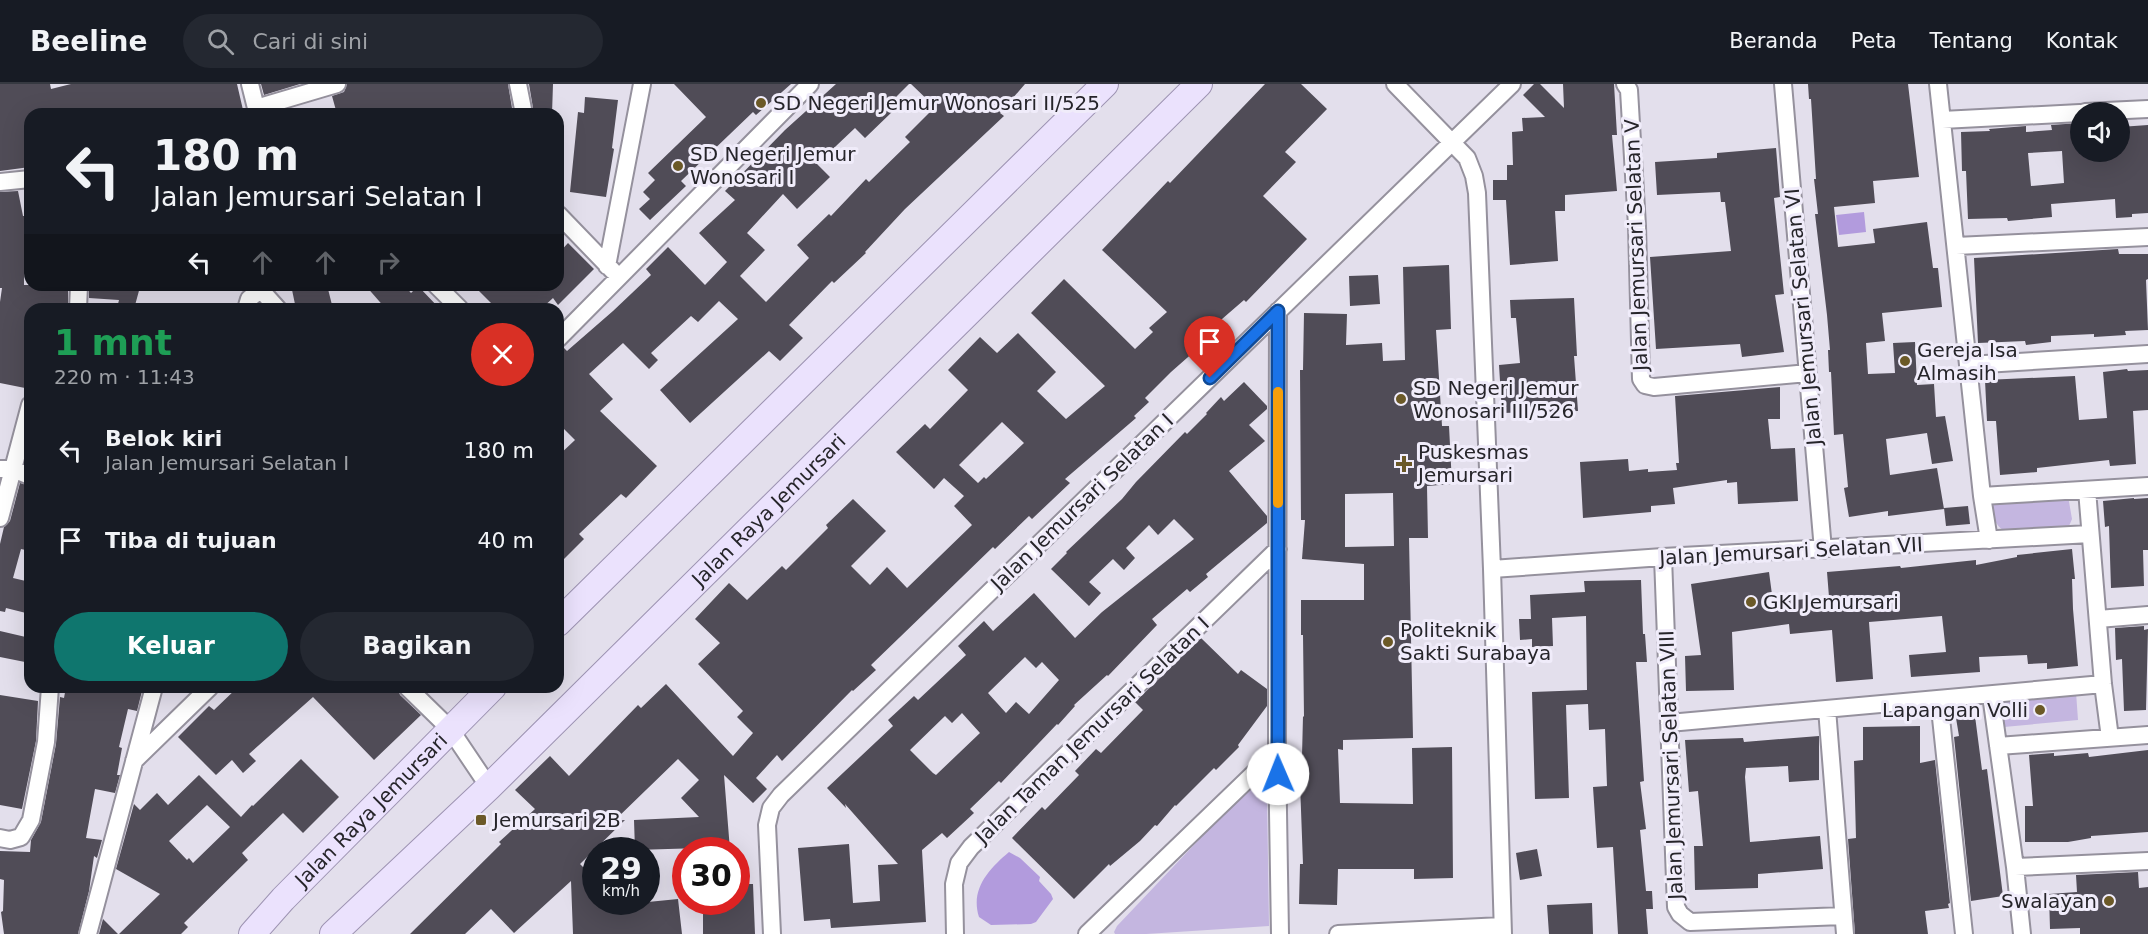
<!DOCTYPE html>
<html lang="id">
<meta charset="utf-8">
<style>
body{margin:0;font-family:"DejaVu Sans",sans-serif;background:#242831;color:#f1f3f6;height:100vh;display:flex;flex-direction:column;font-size:22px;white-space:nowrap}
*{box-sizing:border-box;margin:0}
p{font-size:20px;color:#9ea1a6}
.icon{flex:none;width:33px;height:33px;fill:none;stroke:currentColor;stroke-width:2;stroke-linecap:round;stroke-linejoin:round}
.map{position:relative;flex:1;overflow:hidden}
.sheet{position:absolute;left:24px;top:219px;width:540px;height:390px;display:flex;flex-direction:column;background:#171b24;border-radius:18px;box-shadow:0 6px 24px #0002}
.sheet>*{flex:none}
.guide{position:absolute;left:24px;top:24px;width:540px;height:183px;border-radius:18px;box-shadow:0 6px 24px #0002;background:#171b24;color:#f1f3f6;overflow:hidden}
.buttons{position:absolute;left:2070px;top:18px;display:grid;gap:12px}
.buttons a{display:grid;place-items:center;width:60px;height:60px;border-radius:50%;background:#171b24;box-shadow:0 6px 24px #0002;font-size:30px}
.speed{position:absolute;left:582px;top:753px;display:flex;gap:12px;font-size:30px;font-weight:700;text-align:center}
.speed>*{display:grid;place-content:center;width:78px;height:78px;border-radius:50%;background:#171b24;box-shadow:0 6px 24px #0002;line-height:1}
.speed small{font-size:15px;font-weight:400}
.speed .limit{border:9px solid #d22;background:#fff;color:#111}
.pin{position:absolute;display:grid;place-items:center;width:51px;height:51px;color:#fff;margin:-62px -26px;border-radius:50% 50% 50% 0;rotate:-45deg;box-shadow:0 0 6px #0007}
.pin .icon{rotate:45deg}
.me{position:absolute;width:66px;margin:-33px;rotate:359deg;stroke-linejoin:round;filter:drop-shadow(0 0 4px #0008)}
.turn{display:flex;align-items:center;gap:21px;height:126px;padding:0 30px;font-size:27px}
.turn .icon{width:78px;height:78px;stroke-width:2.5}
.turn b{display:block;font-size:42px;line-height:51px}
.lanes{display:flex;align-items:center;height:57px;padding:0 30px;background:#0003;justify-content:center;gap:30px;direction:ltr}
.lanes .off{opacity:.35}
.round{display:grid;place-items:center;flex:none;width:63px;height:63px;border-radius:32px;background:#242831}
.headline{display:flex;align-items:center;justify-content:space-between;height:102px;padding:0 30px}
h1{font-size:36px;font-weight:800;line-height:45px;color:#1e9e55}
.button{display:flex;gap:12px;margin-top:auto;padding:12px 30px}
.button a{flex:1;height:69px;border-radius:36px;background:#0f766e;color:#fff;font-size:24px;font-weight:800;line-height:69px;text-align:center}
.button a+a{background:#242831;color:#f1f3f6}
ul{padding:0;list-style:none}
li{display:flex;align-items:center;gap:18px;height:90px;padding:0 30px}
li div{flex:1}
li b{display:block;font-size:22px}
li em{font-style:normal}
header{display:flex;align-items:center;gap:36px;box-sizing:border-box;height:84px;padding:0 30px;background:#171b24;border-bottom:2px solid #363941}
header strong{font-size:28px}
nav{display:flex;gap:33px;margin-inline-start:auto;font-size:21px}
.search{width:420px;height:54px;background:#242831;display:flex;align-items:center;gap:15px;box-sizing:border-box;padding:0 21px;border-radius:33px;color:#9ea1a6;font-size:22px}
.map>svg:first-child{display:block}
</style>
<header>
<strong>Beeline</strong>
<div class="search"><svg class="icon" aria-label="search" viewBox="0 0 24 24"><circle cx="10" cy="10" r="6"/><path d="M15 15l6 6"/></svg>Cari di sini</div>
<nav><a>Beranda</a><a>Peta</a><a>Tentang</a><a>Kontak</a></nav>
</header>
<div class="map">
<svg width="2148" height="850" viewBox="0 0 2148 850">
<rect width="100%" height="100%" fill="#e3dfec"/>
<path fill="#c4b6e0" d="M2068 412 2072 435 2069 442 2064 444 2003 446C1994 440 1992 429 1991 419Z
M2076 608 2078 636 2004 643 2002 615Z
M1252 703 1261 704 1267 711 1269 842 1146 850H1115L1114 848 1117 842 1248 704Z"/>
<path fill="#b29bdd" d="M1864 128 1866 148 1839 151 1836 131Z
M1009 768 1020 774 1040 793 1039 797 1051 810 1053 815 1036 838 1031 840 991 841 979 833C970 805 989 785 1009 768Z"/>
<path fill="#504c57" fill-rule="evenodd" d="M0 0H50L51 5 71 0H237L243 26 227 30H30V83L0 87Z
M261 0H300L264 11Z
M347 0H508L513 30H337L332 12 344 8Z
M529 0H553L552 30H534Z
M674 0H791L756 31 753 28 681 97 686 102 650 136 639 125 650 115 643 108 655 96 648 89 706 33Z
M836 0H909L888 21 893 27 865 54 855 44 817 80 830 93 797 125 783 110 747 149 765 166 740 192 766 218 809 174 797 161 829 130 831 132 866 95 869 98 910 58 905 53 935 23 911 0H1025L1000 29 1004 32 905 125 865 168 866 169 834 199 832 197 789 241 803 254 780 277 769 267 690 339 660 306 738 235 719 217 698 238 691 232 651 269 658 276 649 285 623 259 589 290 613 315 600 327 657 382 626 414 621 410 579 450 584 455 558 481V372L575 356 558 339V265L564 264 567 267 613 227 651 191 646 185 668 163 705 201 727 178 699 149 735 116 725 107 785 46Z
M1265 0H1301L1327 25 1285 68 1296 78 1263 112 1307 155 1246 218 1244 216 1200 254 1204 259 1171 288 1145 314 1149 318 1134 332 1136 334 1065 395 1070 399 1032 435 1029 432 995 465 993 463 929 525 871 581 876 586 853 607 852 606 782 677 777 671 756 694 767 705 753 719 724 691 730 766H701V764L635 766 634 736 699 733 681 714 699 696 678 675 614 737 625 736 580 780 596 796V818H628V820L678 815 682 850H573L571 797 514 849 491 825 465 850H410L501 760 499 758 535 725 515 706 550 672 569 692 638 621 641 624 666 600 733 672 753 649 737 633 743 627 698 580 720 559 695 535 729 499 747 516 782 482 786 486 828 444 826 441 853 415 886 447 851 482 870 501 887 483 907 504 972 441 954 422 964 412 944 394 934 405 896 368 925 340 930 345 968 306 948 286 980 253 997 269 1018 249 1056 288 1037 307 1066 335 1105 302 1031 229 1064 195 1135 265 1153 248 1149 244 1167 228 1102 166 1168 97 1170 99ZM1002 338 1024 359 986 395 984 393 978 399 959 381Z
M1534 0H1540L1564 24 1563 0H1614L1617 51H1612L1617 107 1565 111V127H1555L1558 177 1510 181 1506 116H1493V96H1507V81H1513L1512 48 1523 47 1522 34 1545 33 1523 11Z
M1808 0H1908L1919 93 1873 97 1875 119 1834 123 1838 163 1875 159 1873 145 1927 138 1933 184H1938L1942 223 1882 229 1885 257 1866 259 1868 290 1895 289 1893 259 1915 258 1917 301 1934 300 1936 333 1945 332 1953 377 1932 380 1927 349 1886 355 1890 391 1937 384 1944 425 1888 432V427L1849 433 1844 404 1848 403 1843 350 1834 351 1831 288H1829L1828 266H1830L1827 231 1815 130H1818L1814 95H1816L1811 15H1809Z
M585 13 618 16 612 64 614 65 606 113 570 108 578 28 584 29Z
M2080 39V68H2120V43L2148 41V129L2132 130V133L2116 134 2115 115 2051 120 2052 133 2008 137 2007 134 1968 135 1966 87H1962L1961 48 1990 47 1989 45 2026 42V48L2052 46 2051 41ZM2062 67 2064 99 2031 102 2028 69Z
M1776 64 1780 113 1774 114 1784 210 1775 211 1784 268 1742 273 1740 260 1656 265 1650 173 1731 167 1725 118H1721L1720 108 1657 111 1655 78 1717 74V69Z
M18 107 23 132H30V167H24V201H68V225H30V281L25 304 0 299V218L2 204H0V108Z
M568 159 594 185 558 221 553 214 541 225H497L473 201H558V170Z
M2118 165 2119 170H2148V195L2146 196 2148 246 2125 247 2126 251 2094 253V250L2051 252V258L2026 261 2025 257 1978 259 1974 174Z
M1449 181 1451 245 1436 246 1442 342H1449L1452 400 1427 402 1428 454H1409L1413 654 1343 656V666L1338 665 1340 719 1413 720 1412 664 1452 663 1453 794 1414 795V785H1338L1337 821 1299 820 1300 780H1303L1299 672H1302L1303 632 1304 633 1303 551H1301V516H1364V480L1302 475 1305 436H1301L1300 286H1303L1304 229 1347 230 1346 261 1382 259 1383 277 1405 276 1403 183ZM1393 409 1394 462 1345 463V410Z
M1378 191 1380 220 1350 222 1349 192Z
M89 201H133L140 203 134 225 118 220 119 216 89 214Z
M291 201H327L333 225H296Z
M365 201H404L411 209 418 202 440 225H386Z
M1574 214 1577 272H1574L1578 327 1502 329 1499 281 1520 279 1516 234H1511L1510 216Z
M2127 285 2128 287 2148 286V326L2133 327 2136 380 2110 382 2109 376 2037 384V388L2000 391 1996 337H1987L1985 296 2075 292 2079 336 2107 334 2103 288Z
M1244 298 1267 322V325L1249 341 1265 357 1229 387 1267 432V439L1206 490 1208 493 1190 508 1187 505 1152 535 1157 541 1108 592 1107 591 1074 621 1075 622 1058 641 1057 640 1001 699 999 697 970 725 974 729 947 754 942 749 922 766 926 838 831 844 830 835 804 837 798 764 849 760 853 819 880 817 878 781 898 780 845 720 846 724 827 704 893 642 888 636 914 612 918 616 966 571 958 562 984 537 993 547 1034 509 1075 554 1102 528 1194 455 1174 435 1158 451 1149 441 1126 464 1135 474 1124 486 1113 475 1089 498 1101 509 1089 522 1051 485 1067 469 1066 468 1122 415 1136 398 1185 348 1187 350 1207 330 1206 329 1221 313 1224 317ZM1025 573 1036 584 1042 578 1059 596 1029 630 1016 618 1006 629 988 609ZM962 629 980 649 936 691 933 689 910 666 945 632 952 639Z
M1780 303V335H1768L1771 365 1795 364 1798 417 1738 420 1737 398 1727 399V396L1673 404 1675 420 1651 422V428L1583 434 1580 378 1628 375 1629 387 1648 385V388L1677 386 1676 379H1679L1675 312Z
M20 399 30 402V467L21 465 13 494 30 498V530L6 524 5 528 0 527V460L4 443 10 437Z
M2134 414V415L2148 414V466H2143L2144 502 2111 504 2109 442 2105 443 2103 417Z
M1968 422 1970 440 1946 442 1944 424Z
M2072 465 2075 495H2072L2073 525 2078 582 2047 585V579L2028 580 2027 571 1979 573 1980 588 1911 593 1909 571 1946 568 1942 532 1869 538 1873 595 1836 598 1832 546 1790 550 1789 540 1732 548 1734 606 1686 607 1685 572 1701 571 1691 500 1769 488 1773 518 1829 513 1827 488 1900 482 1901 484 1976 476V481L2017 473V471Z
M1641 496 1643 550H1645L1647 578H1636L1644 697 1640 698 1646 745 1640 746 1646 807H1652L1653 825H1646L1648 850H1618L1613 763 1597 764 1593 703 1607 702 1605 645 1589 646 1588 620 1566 621 1569 714 1535 715 1532 608 1587 606 1586 532 1552 534 1553 562 1532 563V555L1520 556 1519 535H1531L1530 511 1585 508 1584 497Z
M2144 542V546L2148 545 2146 626 2124 627 2122 575 2116 576 2115 544Z
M0 547 30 554V579L0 573Z
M1201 554 1238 590 1241 586 1267 605V622L1238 661 1239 663 1216 686 1214 684 1176 722 1175 721 1157 742 1155 741 1140 757 1110 782 1109 780 1074 815 1012 754 1042 723 1045 726 1079 691 1075 687 1096 665 1101 669 1143 626 1135 618Z
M66 603H143L137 627 128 625 119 663 122 664 117 691H120L115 709 95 705 86 754 102 756 97 774 94 772 89 807 78 850H4L1 828 3 827 4 796 0 795V767L30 768 31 756 41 738 56 660 60 613 64 614Z
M238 603H397L400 611 421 631 374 676 313 613 249 670 256 677 243 689 232 676 216 691 178 653 209 622 214 626Z
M0 611 38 617 36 657 22 725 0 721Z
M1975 632 1982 686 1987 685 2003 812 1971 817 1954 653 1959 652 1956 634Z
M1920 642V679L1935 676 1950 819 1948 820 1949 824 1925 827 1928 850H1855L1848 755 1856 754 1854 677 1863 676V643Z
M1819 652V696L1789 698 1788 682 1746 684 1745 693 1750 758 1820 752 1823 785 1758 790V804L1695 806 1694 762H1703L1698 707 1689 708 1685 656 1743 654 1744 658Z
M2148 666V748L2091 752V754L2068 758H2025V722H2033L2029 671 2054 669V672L2088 669 2089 673Z
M301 675 339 713 303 749 283 729 242 769 248 776 184 839 188 843 181 850H119L160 810 116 785 134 720 140 726 157 709 168 721 199 691 241 733 252 721 253 722ZM207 721 230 743 193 779 189 774 187 776 169 757Z
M1537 765 1542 792 1520 796 1516 769Z
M2138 788 2139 804 2148 803V850H2080V844L2050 845 2049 810 2077 808 2076 791Z
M736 800H753L755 850H703V818H736Z
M1592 819 1593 850H1549L1547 821Z
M103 835 118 850H99Z"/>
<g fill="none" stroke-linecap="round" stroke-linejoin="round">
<g stroke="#95919d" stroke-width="20">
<path id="minor" d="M250 0 256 24 254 30
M518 0 524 30
M1395 0 1467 74 1474 92 1477 109 1492 485 1503 850
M1625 0 1629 6 1637 142 1641 295 1645 301 1654 303 1808 289
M1783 0 1823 466
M1938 0 1982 412 1989 456
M256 24 337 0
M2085 28 2148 25
M1942 36 2080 29
M0 98 30 95
M558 130 613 187
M1956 162 2148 153
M607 182 642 0
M436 201 460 225
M260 205 278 225
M78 225 79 201
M246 225 249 215 266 201
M1278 227 1277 667 1280 850
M558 255 810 0
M1968 281 2148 270
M0 385H13L30 392
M2087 406 2103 600 2110 654
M1982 412 2148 402
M0 434 30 321
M1663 473 1676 823 1680 830 1690 838 1843 832
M1492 485 1663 473 2090 450
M2098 535 2148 531
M407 603 450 645 489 703
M1991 611 2015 783 2022 850
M1939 615 1964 850
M1827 625 1845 850
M1669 639 2103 600
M1998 662 2148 651
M134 677 210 603
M0 754 10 756 21 753 31 736 46 658 50 603
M2015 783 2148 777
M88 850 154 603
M772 850 767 741 771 724 781 711 1512 0
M955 850 954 800 959 779 971 763 1278 465
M1087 850 1277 667
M1338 850 1502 842"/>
</g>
<g stroke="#9d93b2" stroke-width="28">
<g id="primary">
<path d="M558 539 1105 0"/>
<path id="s1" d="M252 850 283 815 493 603"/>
<path id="s2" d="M333 850 489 703 1199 0"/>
</g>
</g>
<use href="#minor" stroke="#fff" stroke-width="16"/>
<use href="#primary" stroke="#ebe2fd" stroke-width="26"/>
</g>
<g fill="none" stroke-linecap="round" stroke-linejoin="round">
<g stroke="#114b97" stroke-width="15">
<path id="route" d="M1210 294 1278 227V690"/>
</g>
<use href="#route" stroke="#1a73e8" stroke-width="10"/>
<path stroke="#f59e0b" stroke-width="10" d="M1278 419V308"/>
</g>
<g fill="#6b5927" stroke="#f0ecfa" stroke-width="2">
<circle cx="761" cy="19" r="6"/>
<circle cx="678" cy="82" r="6"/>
<circle cx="1905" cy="277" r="6"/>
<circle cx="1401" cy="315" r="6"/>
<path d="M1401 371h6v6h6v6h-6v6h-6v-6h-6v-6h6z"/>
<circle cx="1751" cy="518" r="6"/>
<circle cx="1388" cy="558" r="6"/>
<circle cx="2040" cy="626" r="6"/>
<rect x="475" y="730" width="12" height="12" rx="3"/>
<circle cx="2109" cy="817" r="6"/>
</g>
<g text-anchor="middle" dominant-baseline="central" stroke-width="6" stroke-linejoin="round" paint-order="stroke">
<g font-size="20" fill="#26252a" stroke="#f0ecfa" text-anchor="start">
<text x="773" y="19">SD Negeri Jemur Wonosari II/525</text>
<text x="690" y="70">SD Negeri Jemur<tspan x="690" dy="23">Wonosari I</tspan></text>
<text x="1917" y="266">Gereja Isa<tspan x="1917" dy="23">Almasih</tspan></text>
<text x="1413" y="304">SD Negeri Jemur<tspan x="1413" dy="23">Wonosari III/526</tspan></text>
<text x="1418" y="368">Puskesmas<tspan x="1418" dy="23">Jemursari</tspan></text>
<text x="1763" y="518">GKI Jemursari</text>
<text x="1400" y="546">Politeknik<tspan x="1400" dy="23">Sakti Surabaya</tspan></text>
<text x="2028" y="626" text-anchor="end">Lapangan Volli</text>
<text x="493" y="736">Jemursari 2B</text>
<text x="2097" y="817" text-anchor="end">Swalayan</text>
</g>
<g font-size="20" fill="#26252a" stroke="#f0ecfa">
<text transform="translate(1636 161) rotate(-92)">Jalan Jemursari Selatan V</text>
<text transform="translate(1803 233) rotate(-95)">Jalan Jemursari Selatan VI</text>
<text transform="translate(1082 418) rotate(-44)">Jalan Jemursari Selatan I</text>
<text stroke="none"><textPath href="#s2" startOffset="608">Jalan Raya Jemursari</textPath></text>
<text transform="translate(1791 467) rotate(-3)">Jalan Jemursari Selatan VII</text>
<text transform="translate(1092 646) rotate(-44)">Jalan Taman Jemursari Selatan I</text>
<text transform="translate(1671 681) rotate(-92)">Jalan Jemursari Selatan VIII</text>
<text stroke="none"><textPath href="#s1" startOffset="172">Jalan Raya Jemursari</textPath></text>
</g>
</g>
</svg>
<div class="buttons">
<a><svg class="icon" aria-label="sound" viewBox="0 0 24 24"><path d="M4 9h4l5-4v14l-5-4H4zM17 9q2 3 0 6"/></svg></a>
</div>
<div class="speed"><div>29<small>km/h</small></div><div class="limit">30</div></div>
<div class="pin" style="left:1210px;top:294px;background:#d93025"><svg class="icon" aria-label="arrive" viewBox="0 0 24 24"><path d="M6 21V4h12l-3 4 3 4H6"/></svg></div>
<svg class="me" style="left:1278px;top:690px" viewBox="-20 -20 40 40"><circle r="19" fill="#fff"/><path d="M0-13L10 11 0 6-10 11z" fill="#1a73e8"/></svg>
<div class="guide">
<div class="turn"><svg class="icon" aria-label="left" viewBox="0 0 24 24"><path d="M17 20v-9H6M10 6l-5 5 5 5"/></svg><div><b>180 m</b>Jalan Jemursari Selatan I</div></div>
<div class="lanes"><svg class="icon" aria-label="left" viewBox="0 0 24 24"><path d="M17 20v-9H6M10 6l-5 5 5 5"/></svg><svg class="icon off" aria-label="ahead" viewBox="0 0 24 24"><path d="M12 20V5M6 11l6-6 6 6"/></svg><svg class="icon off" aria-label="ahead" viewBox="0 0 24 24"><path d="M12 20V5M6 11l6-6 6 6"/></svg><svg class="icon off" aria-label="right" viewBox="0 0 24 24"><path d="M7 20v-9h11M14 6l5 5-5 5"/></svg></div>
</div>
<section class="sheet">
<div class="headline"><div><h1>1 mnt</h1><p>220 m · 11:43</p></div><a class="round" style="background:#d93025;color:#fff"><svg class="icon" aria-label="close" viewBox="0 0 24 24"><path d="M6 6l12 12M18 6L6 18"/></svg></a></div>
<ul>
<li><svg class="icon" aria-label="left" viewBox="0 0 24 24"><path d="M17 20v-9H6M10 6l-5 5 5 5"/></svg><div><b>Belok kiri</b><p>Jalan Jemursari Selatan I</p></div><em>180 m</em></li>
<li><svg class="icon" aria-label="arrive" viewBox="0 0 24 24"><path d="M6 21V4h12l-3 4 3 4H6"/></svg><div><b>Tiba di tujuan</b></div><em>40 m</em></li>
</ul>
<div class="button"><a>Keluar</a><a>Bagikan</a></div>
</section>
</div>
